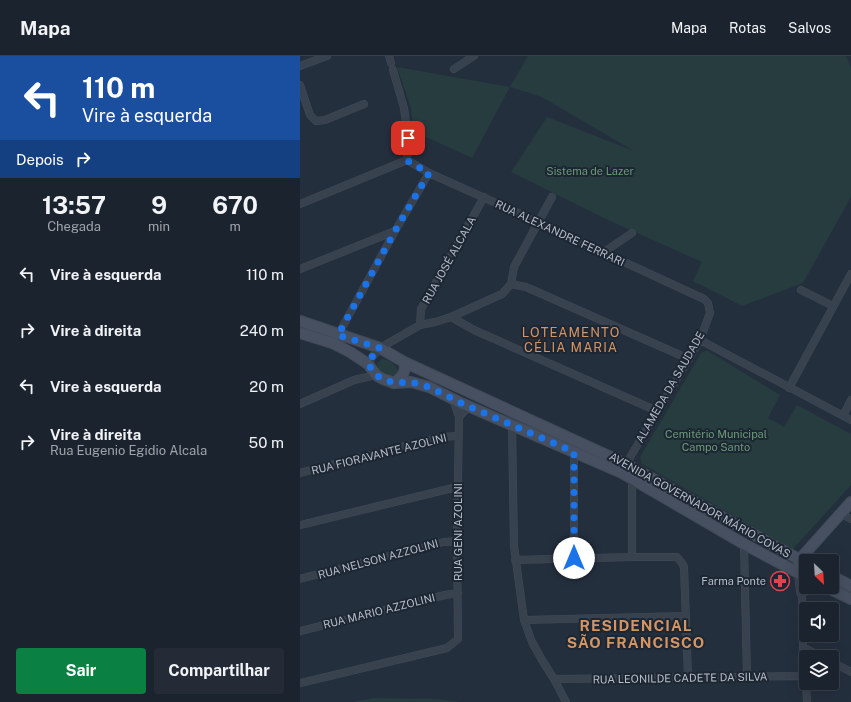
<!DOCTYPE html>
<html lang="pt">
<meta charset="utf-8">
<style>
body{margin:0;font-family:"Public Sans",sans-serif;background:#242b36;color:#f1f3f6;height:100vh;display:flex;flex-direction:column;font-size:15px;white-space:nowrap}
*{box-sizing:border-box;margin:0}
p{font-size:13px;color:#a0a4aa}
.icon{flex:none;width:22px;height:22px;fill:none;stroke:currentColor;stroke-width:2;stroke-linecap:round;stroke-linejoin:round}
.map{position:relative;flex:1;overflow:hidden}
.drawer{display:flex;flex-direction:column;background:#1b232e;width:300px}
.drawer>*{flex:none}
.hud{background:#1a4fa0;color:#fff;overflow:hidden}
.needle{width:26px;rotate:155deg}
.controls{position:absolute;left:499px;top:498px;display:grid;gap:8px}
.controls a{display:grid;place-items:center;width:40px;height:40px;border-radius:4px;background:#1b232e;box-shadow:0 4px 16px #0002,0 0 0 1px #39404a;font-size:20px}
.pin{position:absolute;display:grid;place-items:center;width:34px;height:34px;color:#fff;margin:-17px;border-radius:8px;box-shadow:0 2px 6px #0006}
.me{position:absolute;width:44px;margin:-22px;rotate:0deg;stroke-linejoin:round;filter:drop-shadow(0 0 3px #0008)}
.turn{display:flex;align-items:center;gap:14px;height:84px;padding:0 16px;font-size:18px}
.turn .icon{width:52px;height:52px;stroke-width:2.5}
.turn b{display:block;font-size:28px;line-height:34px}
.then{display:flex;align-items:center;height:38px;padding:0 16px;background:#0003;gap:8px;font-size:15px}
.eta{display:flex;justify-content:space-evenly;align-items:center;height:68px;text-align:center}
.eta b{font-size:24px;font-weight:700;line-height:28px}
.primary-button{display:flex;gap:8px;margin-top:auto;padding:8px 16px}
.primary-button a{flex:1;height:46px;border-radius:4px;background:#0b8043;color:#fff;font-size:16px;font-weight:700;line-height:46px;text-align:center}
.primary-button a+a{background:#242b36;color:#f1f3f6}
ul{padding:0;list-style:none}
li{display:flex;align-items:center;gap:12px;height:56px;padding:0 16px}
li div{flex:1}
li b{display:block;font-size:15px}
li em{font-style:normal}
header{display:flex;align-items:center;gap:24px;box-sizing:border-box;height:56px;padding:0 20px;background:#1b232e;border-bottom:1px solid #39404a}
header strong{font-size:19px}
nav{display:flex;gap:22px;margin-inline-start:auto;font-size:14px}
main{display:flex;flex:1;min-height:0}
.map>svg:first-child{display:block}
</style>
<header>
<strong>Mapa</strong>
<nav><a>Mapa</a><a>Rotas</a><a>Salvos</a></nav>
</header>
<main>
<section class="drawer">
<div class="hud">
<div class="turn"><svg class="icon" aria-label="left" viewBox="0 0 24 24"><path d="M17 20v-9H6M10 6l-5 5 5 5"/></svg><div><b>110 m</b>Vire à esquerda</div></div>
<div class="then">Depois<svg class="icon" aria-label="right" viewBox="0 0 24 24"><path d="M7 20v-9h11M14 6l5 5-5 5"/></svg></div>
</div>
<div class="eta">
<div><b>13:57</b><p>Chegada</p></div>
<div><b>9</b><p>min</p></div>
<div><b>670</b><p>m</p></div>
</div>
<ul>
<li><svg class="icon" aria-label="left" viewBox="0 0 24 24"><path d="M17 20v-9H6M10 6l-5 5 5 5"/></svg><div><b>Vire à esquerda</b></div><em>110 m</em></li>
<li><svg class="icon" aria-label="right" viewBox="0 0 24 24"><path d="M7 20v-9h11M14 6l5 5-5 5"/></svg><div><b>Vire à direita</b></div><em>240 m</em></li>
<li><svg class="icon" aria-label="left" viewBox="0 0 24 24"><path d="M17 20v-9H6M10 6l-5 5 5 5"/></svg><div><b>Vire à esquerda</b></div><em>20 m</em></li>
<li><svg class="icon" aria-label="right" viewBox="0 0 24 24"><path d="M7 20v-9h11M14 6l5 5-5 5"/></svg><div><b>Vire à direita</b><p>Rua Eugenio Egidio Alcala</p></div><em>50 m</em></li>
</ul>
<div class="primary-button"><a>Sair</a><a>Compartilhar</a></div>
</section>
<div class="map">
<svg width="551" height="646" viewBox="0 0 551 646">
<rect width="100%" height="100%" fill="#242f3e"/>
<path fill="#263c3f" d="M228 0H546L551 11V141L503 227 442 250 393 225 402 206 306 163 211 116 247 61 334 95 242 41 210 31 172 102 113 75 111 52 97 11 210 31Z
M405 295H408L480 339 468 362 484 371 497 349 551 378V429L493 493 342 408 340 401 401 297Z
M82 303C90 304 95 308 98 315L97 318 92 320 79 314 77 307Z
M73 642 138 643 159 646H53Z"/>
<g fill="none" stroke-linecap="round" stroke-linejoin="round">
<g stroke="#414a57" stroke-width="8">
<path id="street" d="M89 0 91 7
M0 10 27 0
M154 13 174 0
M93 14 104 52 108 82 107 104
M0 29 10 59 16 65 25 64 64 48
M107 104 129 117 238 166 404 243 408 247 410 257 400 284 326 408
M0 148 107 104
M304 196 332 177
M0 213 95 175
M211 228 226 231 389 303
M211 228 214 211 252 141
M501 234 533 250
M151 261 174 274 357 355
M120 269 121 253 184 141
M38 279 95 175 129 117
M400 284 551 364
M68 308 72 301 80 292 120 269 135 266 151 261 202 238 211 228
M489 332 551 218
M153 343 159 361 169 350
M0 348 54 324 76 319
M543 360 551 344
M212 369 214 490 224 564 232 586 242 604 254 623 266 646
M0 417 140 381 158 380
M332 423V501
M541 458 551 463
M0 469 157 431
M444 488 447 621
M274 502V396
M215 504 332 501H377L382 507 384 511 388 622
M498 517 500 536 502 541 503 591 506 619
M0 523 144 486 157 485
M502 540 504 536 506 521
M224 564 386 560
M0 575 145 539 158 537
M503 591 522 601
M532 606 551 616
M254 623 506 620
M0 627 147 592 158 583 157 485 159 361
M506 627 507 646"/>
</g>
<g stroke="#414a57" stroke-width="12">
<path id="secondary" d="M0 265 80 292 104 306 326 408 506 507
M0 277 32 287 50 296 68 308 76 319 83 323 94 327 111 326 129 331 161 347 322 417 444 488 506 521
M94 327C102 321 107 316 104 306
M499 508 500 503 551 446
M532 520 551 530
M526 531 551 543"/>
</g>
<use href="#street" stroke="#38414e" stroke-width="7"/>
<use href="#secondary" stroke="#465061" stroke-width="10"/>
</g>
<g fill="none" stroke-linecap="round" stroke-linejoin="round">
<path stroke="#1a73e8" stroke-width="7" stroke-dasharray="0 12.6" d="M108 82 106 104 129 117 95 175 38 279 80 292 72 301 68 308 76 319 83 323 94 327 111 326 129 331 161 347 274 396V502"/>
</g>
<defs>
<g id="pharmacy-ring" transform="scale(1)"><circle r="9.5" fill="#1d2633" stroke="#e0444e" stroke-width="1.5"/><path d="M-2-6h4v4h4v4h-4v4h-4v-4h-4v-4h4Z" fill="#e0444e"/></g>
</defs>
<g fill-rule="evenodd">
<use href="#pharmacy-ring" x="480" y="525"/>
</g>
<g text-anchor="middle" dominant-baseline="central" stroke-width="4" stroke-linejoin="round" paint-order="stroke">
<g font-size="11" fill="#6b9a76" stroke="#1d2633">
<text x="290" y="115">Sistema de Lazer</text>
<text x="416" y="378">Cemitério Municipal<tspan x="416" dy="13">Campo Santo</tspan></text>
</g>
<g font-size="11" fill="#b4bcc9" stroke="#1d2633">
<text transform="translate(260 177) rotate(25)">RUA ALEXANDRE FERRARI</text>
<text transform="translate(149 204) rotate(-61)">RUA JOSÉ ALCALA</text>
<text transform="translate(370 331) rotate(-60)">ALAMEDA DA SAUDADE</text>
<text transform="translate(79 398) rotate(-14)">RUA FIORAVANTE AZOLINI</text>
<text transform="translate(400 449) rotate(29)">AVENIDA GOVERNADOR MÁRIO COVAS</text>
<text transform="translate(158 476) rotate(-90)">RUA GENI AZOLINI</text>
<text transform="translate(78 503) rotate(-15)">RUA NELSON AZZOLINI</text>
<text transform="translate(79 555) rotate(-14)">RUA MARIO AZZOLINI</text>
<text transform="translate(380 622) rotate(-1)">RUA LEONILDE CADETE DA SILVA</text>
</g>
<g font-size="11" fill="#b4bcc9" stroke="#1d2633" text-anchor="end">
<text x="466" y="525">Farma Ponte</text>
</g>
<g font-size="13" letter-spacing="1" fill="#d59563" stroke="#1d2633">
<text x="271" y="276">LOTEAMENTO<tspan x="271" dy="15">CÉLIA MARIA</tspan></text>
</g>
<g font-size="15" font-weight="bold" letter-spacing="1" fill="#d59563" stroke="#1d2633">
<text x="336" y="569">RESIDENCIAL<tspan x="336" dy="17">SÃO FRANCISCO</tspan></text>
</g>
</g>
</svg>
<div class="controls">
<a><svg class="needle" viewBox="-14 -14 28 28"><path d="M0-13l5 13h-10z" fill="#e53935"/><path d="M0 13l5-13h-10z" fill="#a0a4aa"/></svg></a>
<a><svg class="icon" aria-label="sound" viewBox="0 0 24 24"><path d="M4 9h4l5-4v14l-5-4H4zM17 9q2 3 0 6"/></svg></a>
<a><svg class="icon" aria-label="layers" viewBox="0 0 24 24"><path d="M12 4l9 5-9 5-9-5zM3 14l9 5 9-5"/></svg></a>
</div>
<div class="pin" style="left:108px;top:82px;background:#d93025"><svg class="icon" aria-label="arrive" viewBox="0 0 24 24"><path d="M6 21V4h12l-3 4 3 4H6"/></svg></div>
<svg class="me" style="left:274px;top:502px" viewBox="-20 -20 40 40"><circle r="19" fill="#fff"/><path d="M0-13L10 11 0 6-10 11z" fill="#1a73e8"/></svg>
</div>
</main>
